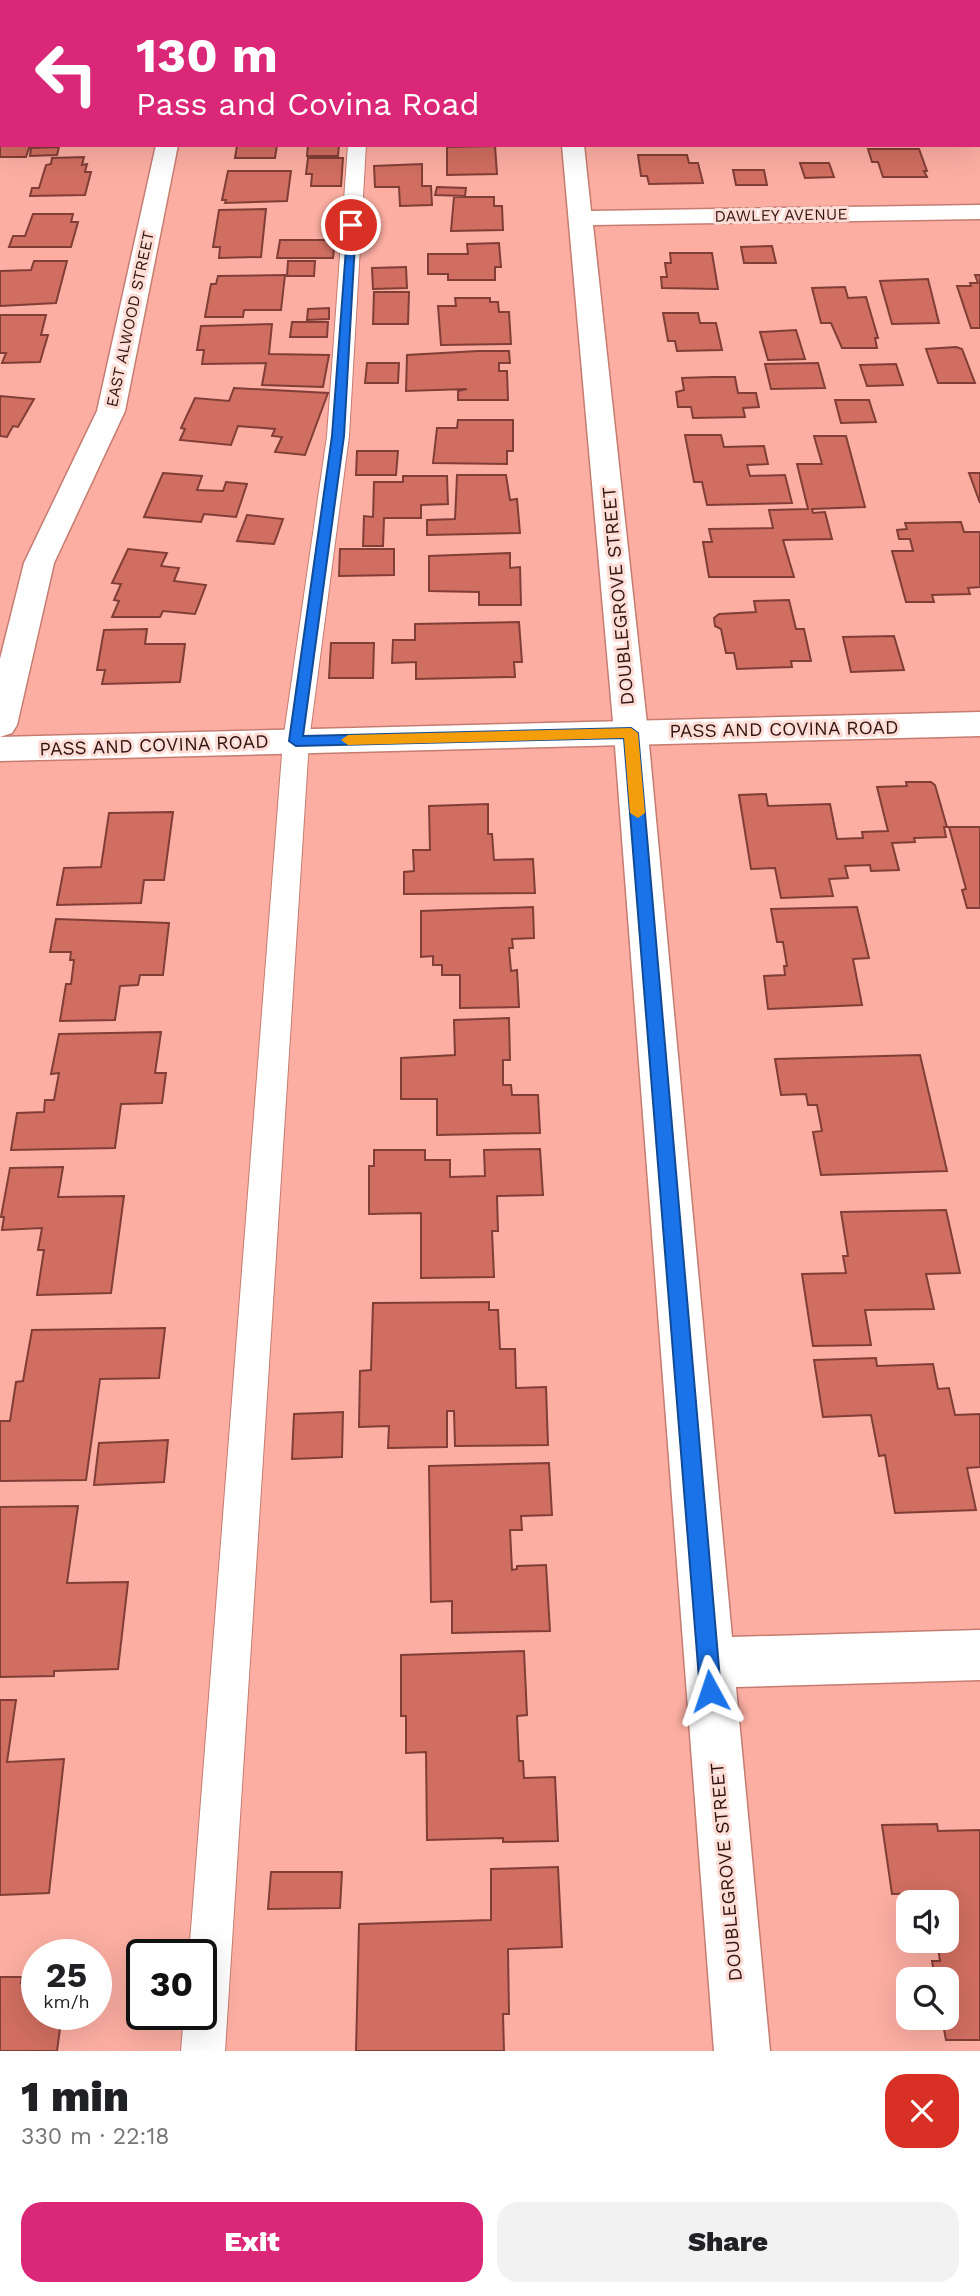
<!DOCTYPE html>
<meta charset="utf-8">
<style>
body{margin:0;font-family:"Work Sans",sans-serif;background:#f2f2f2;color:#202124;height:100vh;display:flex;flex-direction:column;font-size:26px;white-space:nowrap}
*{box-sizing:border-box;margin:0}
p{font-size:23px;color:#757577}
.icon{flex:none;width:38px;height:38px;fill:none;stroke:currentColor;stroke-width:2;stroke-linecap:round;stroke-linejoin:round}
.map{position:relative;height:2051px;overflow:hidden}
.details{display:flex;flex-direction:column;background:#fff;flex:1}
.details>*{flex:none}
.guide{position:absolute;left:0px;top:0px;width:980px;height:147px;box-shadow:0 7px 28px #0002;background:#db2777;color:#fff;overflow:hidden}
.tools{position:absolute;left:896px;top:1890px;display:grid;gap:14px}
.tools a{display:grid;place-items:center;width:63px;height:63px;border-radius:14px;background:#fff;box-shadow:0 7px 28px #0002;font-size:35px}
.speed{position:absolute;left:21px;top:1939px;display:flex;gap:14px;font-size:35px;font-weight:700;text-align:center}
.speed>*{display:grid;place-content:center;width:91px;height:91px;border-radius:50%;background:#fff;box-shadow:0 7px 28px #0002;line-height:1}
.speed small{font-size:18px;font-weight:400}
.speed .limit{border:4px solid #111;border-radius:10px;background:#fff;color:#111}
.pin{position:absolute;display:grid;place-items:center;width:60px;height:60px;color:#fff;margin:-30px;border:4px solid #fff;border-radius:50%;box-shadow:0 2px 7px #0007}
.me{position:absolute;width:77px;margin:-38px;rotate:355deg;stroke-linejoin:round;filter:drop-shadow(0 0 5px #0008)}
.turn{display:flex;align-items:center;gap:24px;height:147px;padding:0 21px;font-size:32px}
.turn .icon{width:91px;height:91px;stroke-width:2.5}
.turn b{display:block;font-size:49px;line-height:60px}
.round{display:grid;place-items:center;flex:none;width:74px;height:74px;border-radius:21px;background:#f2f2f2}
.summary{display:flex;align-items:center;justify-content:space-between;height:119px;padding:0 21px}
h1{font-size:42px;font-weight:800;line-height:52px}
.action{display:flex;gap:14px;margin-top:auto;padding:14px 21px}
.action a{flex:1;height:80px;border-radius:21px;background:#db2777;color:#fff;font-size:28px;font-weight:800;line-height:80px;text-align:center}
.action a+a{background:#f2f2f2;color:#202124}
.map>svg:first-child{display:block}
</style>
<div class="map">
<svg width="980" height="2051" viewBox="0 0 980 2051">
<rect width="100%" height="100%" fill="#fcaea2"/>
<path fill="#d06e61" stroke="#813e36" stroke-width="2" d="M0 139 2 145H30L26 157H0Z
M231 145H277L275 158H235L237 146Z
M308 145H339L338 156H307Z
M495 146 497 174 447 175V147Z
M59 147 57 155 30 156 31 148Z
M868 149H919L927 171H924L927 177H883L878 162H872Z
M638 155H687L689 163H698L703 183 649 184 647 176H641Z
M84 157 82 165 87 164 85 172H91L85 195 30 196 32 188H39L46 165 51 164 52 158Z
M308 158H343L341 186H311L312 174H306Z
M800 163H829L834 177 805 178Z
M422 164V186H431L432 205 400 206 399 187H375L374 166Z
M733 170H764L767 185H736Z
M228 171H291L287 201 225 203 226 200H222Z
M437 187 466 188 465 196 435 195Z
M454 197H494V206H502L503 230 451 231Z
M266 209 261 257 219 258 220 247H213L219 210Z
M33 214H73L71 222H78L71 247H9L13 236H25Z
M280 240H335L333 258H277Z
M499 243 501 267H495V280H448V274H428V254H468L467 244Z
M772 246 776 263H744L741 247Z
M670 253H712L718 289 662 288 661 277H667L665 263H671Z
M34 261H67L56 303 0 306V271L31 270Z
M288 261H315L314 276H287Z
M406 267 407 288 373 289 372 268Z
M285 275 281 310H244L243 317H205L211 284H216L218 276Z
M975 275H980V328H971L957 286H971L970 283H978Z
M928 279 939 323 892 324 880 281Z
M845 287 848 298 866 297 878 338H875L877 348H842L831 323H821L812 288Z
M374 292H409L408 324H373Z
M455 298H490V302H498L499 312H509L511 344 441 345 438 306H456Z
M329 308V319L307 320 308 309Z
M663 313H698L700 323H716L722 350 677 351 675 341H668Z
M0 315H46L41 335H48L40 362 2 363 6 353H0Z
M292 322H328L327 337H290Z
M272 324 269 354 329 355 323 387 262 385 266 363 202 364 204 350H197L201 326Z
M796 330 805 359 768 360 760 332Z
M956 347 962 349 975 383H938L926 349Z
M478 351H509L510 363H499V371H507L508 400H458V391L467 389 406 391 407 355Z
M367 363H399L398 383H365Z
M818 363 825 388 771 389 765 364Z
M896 364 903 385 867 386 860 365Z
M712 377H735L738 393H756L759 407 743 408 745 417 693 418 691 407H678L676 392 684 390 682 378Z
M234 388 328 393 305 455 275 452 282 437 272 436 275 429 238 426 231 445 180 440 185 429 181 428 195 398 229 401Z
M0 396 34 399 18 427 13 426 7 437 0 436Z
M835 400H869L876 422 841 423Z
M458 420H513V451H507V464L433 463 437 428H457Z
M685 435H721L724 447 764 446 768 464 747 465 750 476 785 475 792 503 707 505 702 482H694Z
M814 436H846L865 507 812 509 813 513 825 512 832 539 783 540 794 577H709L703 542H712L709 529 773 528 769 510 808 509 797 464H822Z
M357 451H398L396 475H356Z
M163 473 202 476 197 490 223 491 226 482 247 484 236 517 204 514 201 522 144 517Z
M969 473H980V503Z
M457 475H506L510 500 517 499 520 533 427 535V520L455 519Z
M403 476H447L448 504 421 505V518H384L383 546H363L364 516 373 517 374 482H403Z
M247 515 283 519 274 544 237 541Z
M961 522 964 532H980V587L968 588 970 594 932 595 934 602H906L892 551H913L910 539H899L897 530 907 529 905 523Z
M128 549 167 553 161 566 179 568 174 581 206 585 195 614 163 611 160 617H112L119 601 114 600 121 584 112 583Z
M340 549H394V575L339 576Z
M510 553V568L520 567 521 605H479V592L429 591V556Z
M789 600 796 629H804L811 661H791L792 667 737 669 734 653H726L721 629 715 626 714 618 719 614 756 612 754 601Z
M519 622 522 662H514L515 677 416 679V662L392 663 393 640H415V624Z
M147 629 145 644H185L180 682 102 684 105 670H97L104 630Z
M894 636 904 670 851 672 843 637Z
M331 643H374L373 678H329Z
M906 782H931L935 785 947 827H944L946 837 914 838 915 842 892 843 899 870 871 871 870 865 845 866 848 878 829 879 833 896 781 898 775 868 751 869 739 795 766 794 768 806 830 804 837 839 863 838 862 832 888 831 877 787 907 786Z
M488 804V834H492L494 860 533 859 535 893 404 894V872L414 871 413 850H430L429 806Z
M173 812 164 880H144L141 903 57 905 64 868 101 867 109 813Z
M949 827H980V908H967L962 890 966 889Z
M533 907 534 938 512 939 513 948H509L511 971 517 970 519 1007 460 1008V975H442V965H433V956L421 957V911Z
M857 907 869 958 853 959 862 1005 768 1009 764 976 785 975 784 966H787L783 942H777L771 909Z
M56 919 169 923 163 975H140L138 985 120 986 115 1020 60 1021 66 984H71L74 960H70L71 952H50Z
M509 1018 510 1060H503V1085H511L512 1095H538L540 1133 437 1135V1099H401V1058L455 1055 454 1020Z
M161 1032 155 1073H166L162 1103 121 1104 115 1148 11 1150 17 1113 44 1112 45 1100H54L59 1073 51 1074 59 1034Z
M920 1055 947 1171 821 1175 813 1132 822 1131 817 1105H808L806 1094 781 1095 775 1059Z
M540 1149 543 1195 497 1196 498 1231H492L494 1277 421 1278V1213L369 1214V1166H374V1150H425V1160H450V1177L485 1176 484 1150Z
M63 1167 58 1197 124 1196 111 1293 37 1295 44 1250H38L42 1228 2 1230 4 1217H1L10 1168Z
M946 1210 960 1273 926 1274 934 1309 865 1310 871 1345 813 1346 802 1274 846 1273 843 1256H848L841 1212Z
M489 1302V1310H498L500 1349H515L516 1388 546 1387 548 1445 455 1446 454 1411H447V1447L388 1448 389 1426 359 1427 360 1371 371 1370 373 1303Z
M165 1328 159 1378 100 1379 86 1480 0 1481V1421H10L16 1382 23 1381 32 1330Z
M876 1358 877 1366 933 1364 938 1389 949 1388 955 1415 980 1414V1467L967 1468 976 1510 895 1513 885 1455 879 1456 871 1415 823 1417 814 1360Z
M343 1412 342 1457 292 1459 294 1414Z
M168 1440 164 1482 94 1485 99 1443Z
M549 1463 552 1515 521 1516 522 1530H510L512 1570 517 1569V1566L546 1565 550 1631 452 1633V1601L431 1602 429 1466Z
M78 1506 67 1583 128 1582 118 1669 54 1671V1676L0 1677V1507Z
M524 1651 527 1715 517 1716 519 1761H523L524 1778 555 1777 558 1841 503 1842V1838L427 1840 426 1752 406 1753V1716H401V1655Z
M0 1700H16L7 1762 64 1759 49 1893 0 1895Z
M937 1824 938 1831 980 1830V2040H946L942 2018H947V1979H935L932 1961H940L937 1941H947V1902H926L924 1893 892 1894 882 1825Z
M558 1867 562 1947 508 1949 509 2014H503L504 2051H356L359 1924 491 1920V1869Z
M271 1872H342L340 1908 268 1909Z
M0 1977H22L21 1983H37V2014H62L57 2051H0Z"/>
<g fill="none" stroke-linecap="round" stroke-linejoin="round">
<g stroke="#c57c71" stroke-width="2">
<path id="service" d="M358 0H374V2H358Z
M348 145H366L349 436 309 741 225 2051H181L184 2014H201V1955H189L283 741 327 436Z"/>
</g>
<g stroke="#c57c71" stroke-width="3">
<path id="minor" d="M188 0H208L187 2Z
M546 0H566V2H546Z
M913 0H933L934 2H914Z
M978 118 980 119V136L978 135Z
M156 145H178L125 411 54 563 17 725 12 733 0 737V659L24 563 97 411Z
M562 145H584L591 211 980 205V219L593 225 648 733 732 1637 980 1630V1680L736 1687 770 2051H714L614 733Z"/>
</g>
<g stroke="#c57c71" stroke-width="3">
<path id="tertiary" d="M980 712V736L0 761V737Z"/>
</g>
<use href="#service" fill="#fff" fill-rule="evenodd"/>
<use href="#minor" fill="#fff" fill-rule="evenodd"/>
<use href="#tertiary" fill="#fff" fill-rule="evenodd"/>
</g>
<path fill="#1a73e8" stroke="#114b97" stroke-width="2" d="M348 222 356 225 344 436 303 736 631 728 638 733 721 1691 718 1698 710 1701 703 1698 700 1691 624 738 296 746 289 741 332 436Z"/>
<path fill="#f59e0b" d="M631 728 638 733 645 813 638 818 630 813 624 738 348 745 341 740 348 735Z"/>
<g text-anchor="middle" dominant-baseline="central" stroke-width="6" stroke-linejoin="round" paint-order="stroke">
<g font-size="16" fill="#321512" stroke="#feddd7">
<text transform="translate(781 215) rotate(-1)">DAWLEY AVENUE</text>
<text transform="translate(130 319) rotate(-78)">EAST ALWOOD STREET</text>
</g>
<g font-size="19" fill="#321512" stroke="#feddd7">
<text transform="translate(618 596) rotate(-95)">DOUBLEGROVE STREET</text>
<text transform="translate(784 729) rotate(-1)">PASS AND COVINA ROAD</text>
<text transform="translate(154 745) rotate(-2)">PASS AND COVINA ROAD</text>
<text transform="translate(726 1872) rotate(-95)">DOUBLEGROVE STREET</text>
</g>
</g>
</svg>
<div class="tools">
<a><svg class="icon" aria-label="sound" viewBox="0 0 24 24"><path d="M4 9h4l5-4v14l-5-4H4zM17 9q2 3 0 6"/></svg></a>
<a><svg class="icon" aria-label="search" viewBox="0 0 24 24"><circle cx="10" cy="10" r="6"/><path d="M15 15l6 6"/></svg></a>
</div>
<div class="speed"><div>25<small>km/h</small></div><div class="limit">30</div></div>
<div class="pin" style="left:351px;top:225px;background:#d93025"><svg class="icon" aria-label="arrive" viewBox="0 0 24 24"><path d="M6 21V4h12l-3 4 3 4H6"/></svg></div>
<svg class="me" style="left:710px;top:1691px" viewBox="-20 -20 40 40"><path d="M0-17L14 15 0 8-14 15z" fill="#1a73e8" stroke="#fff" stroke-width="4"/></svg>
<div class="guide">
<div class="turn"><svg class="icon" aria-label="left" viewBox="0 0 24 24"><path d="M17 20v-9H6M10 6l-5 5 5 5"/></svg><div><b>130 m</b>Pass and Covina Road</div></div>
</div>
</div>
<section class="details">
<div class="summary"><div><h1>1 min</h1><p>330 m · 22:18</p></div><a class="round" style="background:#d93025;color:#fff"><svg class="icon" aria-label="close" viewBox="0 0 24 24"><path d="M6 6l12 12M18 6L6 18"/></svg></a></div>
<div class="action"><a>Exit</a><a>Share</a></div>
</section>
